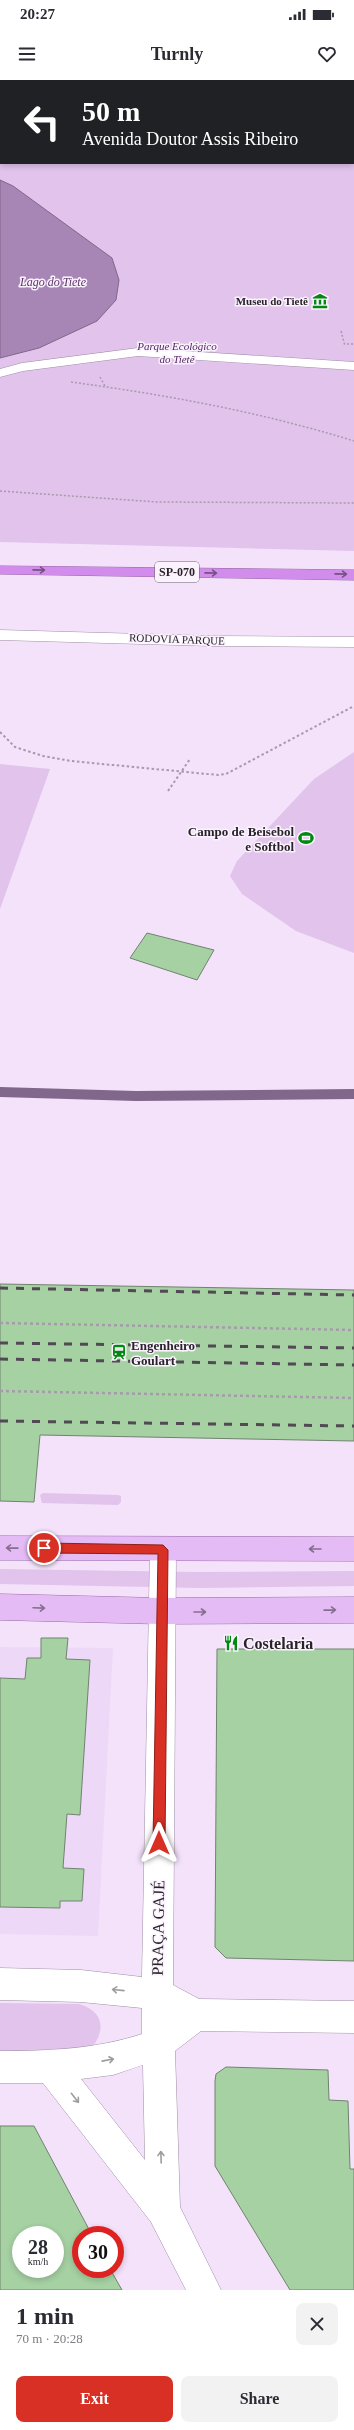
<!DOCTYPE html>
<meta charset="utf-8">
<style>
body{margin:0;font-family:"Times New Roman",serif;background:#f2f2f3;color:#2b2b33;height:100vh;display:flex;flex-direction:column;font-size:15px;white-space:nowrap}
*{box-sizing:border-box;margin:0}
p{font-size:13px;color:#7c7c81}
.icon{flex:none;width:22px;height:22px;fill:none;stroke:currentColor;stroke-width:2;stroke-linecap:round;stroke-linejoin:round}
.map{position:relative;height:2210px;overflow:hidden}
.drawer{display:flex;flex-direction:column;background:#fff;flex:1}
.drawer>*{flex:none}
.banner{position:absolute;left:0px;top:0px;width:354px;height:84px;box-shadow:0 2px 6px #0003;background:#202124;color:#fff;overflow:hidden}
.speed{position:absolute;left:12px;top:2146px;display:flex;gap:8px;font-size:20px;font-weight:700;text-align:center}
.speed>*{display:grid;place-content:center;width:52px;height:52px;border-radius:50%;background:#fff;box-shadow:0 2px 6px #0003;line-height:1}
.speed small{font-size:10px;font-weight:400}
.speed .limit{border:6px solid #d22;background:#fff;color:#111}
.pin{position:absolute;display:grid;place-items:center;width:34px;height:34px;color:#fff;margin:-17px;border:2px solid #fff;border-radius:50%;box-shadow:0 1px 4px #0007}
.me{position:absolute;width:44px;margin:-22px;rotate:0deg;stroke-linejoin:round;filter:drop-shadow(0 0 3px #0008)}
.turn{display:flex;align-items:center;gap:14px;height:84px;padding:0 16px;font-size:18px}
.turn .icon{width:52px;height:52px;stroke-width:2.5}
.turn b{display:block;font-size:28px;line-height:34px}
.round{display:grid;place-items:center;flex:none;width:42px;height:42px;border-radius:8px;background:#f2f2f3}
.overview{display:flex;align-items:center;justify-content:space-between;height:68px;padding:0 16px}
h1{font-size:24px;font-weight:700;line-height:30px}
.cta{display:flex;gap:8px;margin-top:auto;padding:8px 16px}
.cta a{flex:1;height:46px;border-radius:8px;background:#d93025;color:#fff;font-size:16px;font-weight:700;line-height:46px;text-align:center}
.cta a+a{background:#f2f2f3;color:#2b2b33}
.status{display:flex;justify-content:space-between;align-items:center;height:28px;padding:0 20px;background:#fff;direction:ltr}
.status svg{height:11px;fill:currentColor}
header{display:flex;justify-content:space-between;align-items:center;height:52px;padding:0 16px;background:#fff;font-size:18px;font-weight:700}
.map>svg:first-child{display:block}
</style>
<div class="status"><b>20:27</b><svg viewBox="0 0 49 12"><path d="M0 12V9h3v3zM5 12V6h3v6zM10 12V3h3v9zM15 12V0h3v12zM26 1h20v11H26zM47 4h2v5h-2z"/></svg></div>
<header><svg class="icon" aria-label="menu" viewBox="0 0 24 24"><path d="M4 6h16M4 12h16M4 18h16"/></svg>Turnly<svg class="icon" aria-label="heart" viewBox="0 0 24 24"><path d="M12 20l-8-8c-3-5 5-10 8-4 3-6 11-1 8 4z"/></svg></header>
<div class="map">
<svg width="354" height="2210" viewBox="0 0 354 2210">
<rect width="100%" height="100%" fill="#f3e2fa"/>
<path fill="#eed8f7" d="M0 1567 113 1568 98 1856 0 1854Z"/>
<path fill="#e1c3ec" fill-rule="evenodd" d="M0 0H354V471L0 462ZM1 1H353V83H1Z
M354 672V873L296 851 242 814 230 796 237 781 314 699Z
M0 684 50 689 0 829Z
M43 1413 118 1415 121 1416V1422L118 1425 42 1423 40 1415Z
M0 1489 199 1492 354 1491V1506L200 1508 0 1504Z
M0 1923 79 1924C106 1932 106 1953 88 1972L0 1971Z"/>
<path fill="#a785b4" stroke="#81678b" d="M0 100 13 106 112 178 119 200 116 220 97 241 39 268 0 278Z"/>
<g fill="none" stroke-linecap="round" stroke-linejoin="round">
<path stroke="#81678b" stroke-width="10" d="M0 1012 136 1016 354 1014"/>
</g>
<path fill="#a6d1a3" stroke="#70836f" fill-rule="evenodd" d="M147 853 214 870 197 900 130 878Z
M0 1204 354 1210V1361L40 1355 34 1422 0 1421Z
M41 1558H68L66 1579 90 1580 80 1735 67 1734 63 1788 84 1789 82 1821H60V1828L0 1827V1598L25 1599 27 1578H41Z
M217 1569H354V1881L226 1878 215 1867Z
M226 1987 328 1990 329 2020 348 2021 350 2089H354V2210H290L215 2086V2001L216 1994Z
M0 2046H34L92 2155H81V2189H110L122 2210H0ZM21 2155H55V2189H21Z"/>
<g fill="none" stroke-linecap="round" stroke-linejoin="round">
<g stroke="#9f8fa5" stroke-width="1">
<path id="minor" d="M138 268 354 282V290L138 276 23 291 0 297V289L22 283Z
M0 550 213 556 354 557V567L213 566 0 560Z
M163 1458 172 1462 176 1470 173 1905 199 1919 354 1921V1953L201 1951 175 1971 180 2127 221 2210H186L151 2142 43 2003H0V1971C49 1971 96 1969 142 1954V1928L81 1922 0 1920V1888L81 1890 142 1897 150 1470 154 1462ZM143 1985 145 2080 81 1999 113 1995Z"/>
</g>
<g stroke="#9768a8" stroke-width="1">
<path id="major" d="M0 1456 354 1457V1481L0 1480Z
M0 1514 161 1518 354 1517V1543L161 1544 0 1540Z"/>
</g>
<g stroke="#9768a8" stroke-width="1">
<path id="highway" d="M0 486 354 490V500L0 494Z"/>
</g>
<path stroke="#a79aac" stroke-width="1.5" stroke-dasharray="2 2" stroke-linecap="butt" d="M341 251 345 266
M347 264H354
M100 297 105 306
M71 302C167 315 261 332 354 361
M0 411 157 422 354 423"/>
<path stroke="#a79aac" stroke-width="2" stroke-dasharray="2.5 2.5" stroke-linecap="butt" d="M0 652 15 667 43 676 71 681 218 695 226 694 354 626
M168 711 190 679"/>
<path stroke="#a79aac" stroke-width="2.5" stroke-dasharray="3 3" stroke-linecap="butt" d="M0 1243 354 1250
M0 1311 354 1318"/>
<use href="#minor" fill="#fff" fill-rule="evenodd"/>
<use href="#major" fill="#e4bbf4" fill-rule="evenodd"/>
<use href="#highway" fill="#d28dec" fill-rule="evenodd"/>
<path stroke="#524955" stroke-width="3" stroke-dasharray="8 8" stroke-linecap="butt" d="M0 1208 354 1215
M0 1263 354 1268
M0 1279 354 1285
M0 1341 354 1346"/>
</g>
<defs><path id="oneway-shaft" d="M-6 0H5M1.5-3L5.5 0L1.5 3" fill="none" stroke-width="1.6" stroke-linecap="round" stroke-linejoin="round"/></defs>
<g stroke="#755282">
<use href="#oneway-shaft" transform="translate(39 490) rotate(1)"/>
<use href="#oneway-shaft" transform="translate(211 493) rotate(1)"/>
<use href="#oneway-shaft" transform="translate(341 494) rotate(1)"/>
</g>
<g stroke="#866e90">
<use href="#oneway-shaft" transform="translate(12 1468) rotate(-179)"/>
<use href="#oneway-shaft" transform="translate(315 1469) rotate(180)"/>
<use href="#oneway-shaft" transform="translate(39 1528) rotate(2)"/>
<use href="#oneway-shaft" transform="translate(330 1530) rotate(-1)"/>
<use href="#oneway-shaft" transform="translate(200 1532)"/>
</g>
<g stroke="#9f9ca0">
<use href="#oneway-shaft" transform="translate(118 1910) rotate(-174)"/>
<use href="#oneway-shaft" transform="translate(108 1980) rotate(-11)"/>
<use href="#oneway-shaft" transform="translate(75 2018) rotate(52)"/>
<use href="#oneway-shaft" transform="translate(161 2077) rotate(-92)"/>
</g>
<path fill="#d93025" stroke="#8d1f18" d="M44 1463 163 1465 168 1470 165 1763 163 1767 159 1769 154 1767 153 1763 158 1474 44 1473 39 1468Z"/>
<defs>
<g id="museum-bare" transform="scale(1.2)"><path d="M0-6L6-3V-2H-6V-3ZM-5-1h2V3h-2ZM-1-1h2V3h-2ZM3-1h2V3H3ZM-6 4H6V6H-6Z" fill="#028810" stroke="#faf3fd" stroke-width="2.5" paint-order="stroke"/></g>
<g id="stadium-bare" transform="scale(1.2)"><path d="M0-5a6.5 5 0 1 0 0 10a6.5 5 0 1 0 0-10ZM-3.5-1.8h7v3.6h-7Z" fill="#028810" stroke="#faf3fd" stroke-width="2.5" paint-order="stroke"/></g>
<g id="station-bare" transform="scale(1.2)"><path d="M-3-6H3Q5-6 5-4V2Q5 4 3 4L4.5 6H3L1.5 4h-3L-3 6H-4.5L-3 4Q-5 4-5 2V-4Q-5-6-3-6ZM-3.5-4v3h7v-3ZM-3.5 1v1.5H-2V1ZM2 1v1.5H3.5V1Z" fill="#028810" stroke="#faf3fd" stroke-width="2.5" paint-order="stroke"/></g>
<g id="restaurant-bare" transform="scale(1.2)"><path d="M-5-6h1v4h1v-4h1v4h1v-4h1v5L-1.5 .5V6h-2V.5L-5-1ZM5-6V6H3V1.5H1.5Q1.5-4 5-6Z" fill="#028810" stroke="#faf3fd" stroke-width="2.5" paint-order="stroke"/></g>
</defs>
<g fill-rule="evenodd">
<use href="#museum-bare" x="320" y="221"/>
<use href="#stadium-bare" x="306" y="758"/>
<use href="#station-bare" x="119" y="1272"/>
<use href="#restaurant-bare" x="231" y="1563"/>
</g>
<g text-anchor="middle" dominant-baseline="central" stroke-width="3" stroke-linejoin="round" paint-order="stroke">
<g font-size="11" font-weight="bold" fill="#29222b" stroke="#faf3fd" text-anchor="end">
<text x="308" y="221">Museu do Tietê</text>
</g>
<g font-size="11" font-style="italic" fill="#522662" stroke="#faf3fd">
<text x="177" y="266">Parque Ecológico<tspan x="177" dy="13">do Tietê</tspan></text>
</g>
<g font-size="11" fill="#29222b" stroke="#faf3fd">
<text transform="translate(177 559) rotate(2)">RODOVIA PARQUE</text>
</g>
<g font-size="12" font-style="italic" fill="#5e326d" stroke="#faf3fd">
<text x="53" y="202">Lago do Tiete</text>
</g>
<rect fill="#faf3fd" stroke="#68616a" stroke-width="1" x="155" y="482" width="44" height="20" rx="3"/>
<g font-size="12" font-weight="bold" fill="#29222b">
<text x="177" y="492">SP-070</text>
</g>
<g font-size="13" font-weight="bold" fill="#29222b" stroke="#faf3fd" text-anchor="end">
<text x="294" y="751">Campo de Beisebol<tspan x="294" dy="15">e Softbol</tspan></text>
<text x="131" y="1265" text-anchor="start">Engenheiro<tspan x="131" dy="15">Goulart</tspan></text>
</g>
<g font-size="16" font-weight="bold" fill="#29222b" stroke="#faf3fd" text-anchor="start">
<text x="243" y="1563">Costelaria</text>
</g>
<g font-size="16" fill="#29222b" stroke="#faf3fd">
<text transform="translate(158 1848) rotate(-89)">PRAÇA GAJÉ</text>
</g>
</g>
</svg>
<div class="speed"><div>28<small>km/h</small></div><div class="limit">30</div></div>
<div class="pin" style="left:44px;top:1468px;background:#d93025"><svg class="icon" aria-label="arrive" viewBox="0 0 24 24"><path d="M6 21V4h12l-3 4 3 4H6"/></svg></div>
<svg class="me" style="left:159px;top:1763px" viewBox="-20 -20 40 40"><path d="M0-17L14 15 0 8-14 15z" fill="#d93025" stroke="#fff" stroke-width="4"/></svg>
<div class="banner">
<div class="turn"><svg class="icon" aria-label="left" viewBox="0 0 24 24"><path d="M17 20v-9H6M10 6l-5 5 5 5"/></svg><div><b>50 m</b>Avenida Doutor Assis Ribeiro</div></div>
</div>
</div>
<section class="drawer">
<div class="overview"><div><h1>1 min</h1><p>70 m · 20:28</p></div><a class="round"><svg class="icon" aria-label="close" viewBox="0 0 24 24"><path d="M6 6l12 12M18 6L6 18"/></svg></a></div>
<div class="cta"><a>Exit</a><a>Share</a></div>
</section>
